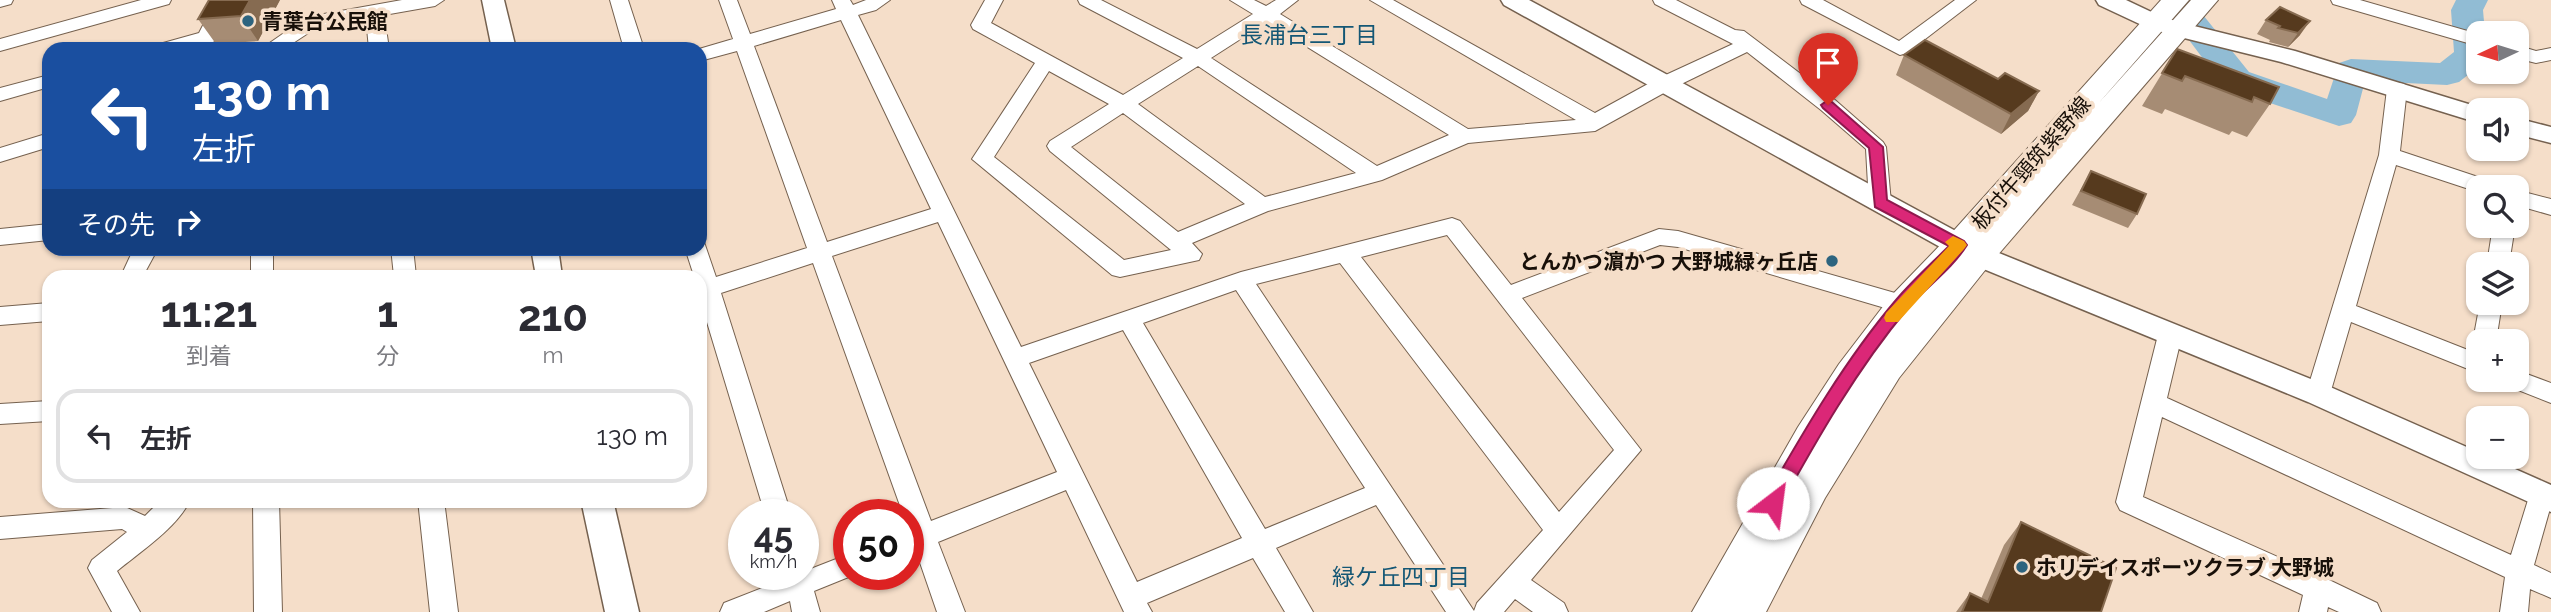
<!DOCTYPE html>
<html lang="ja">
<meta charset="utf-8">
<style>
body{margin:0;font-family:Raleway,"Noto Sans JP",sans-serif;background:#f2f2f3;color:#2b2b33;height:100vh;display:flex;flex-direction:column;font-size:26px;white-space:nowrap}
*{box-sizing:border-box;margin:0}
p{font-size:23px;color:#7c7c81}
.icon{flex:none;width:38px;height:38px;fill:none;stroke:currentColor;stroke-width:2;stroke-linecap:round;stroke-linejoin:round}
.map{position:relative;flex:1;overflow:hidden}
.side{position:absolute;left:42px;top:270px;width:665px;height:238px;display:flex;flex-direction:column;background:#fff;border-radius:21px;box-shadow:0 2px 5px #0004}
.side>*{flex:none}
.top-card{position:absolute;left:42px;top:42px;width:665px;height:214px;border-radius:21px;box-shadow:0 2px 5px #0004;background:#1a4fa0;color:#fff;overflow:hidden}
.needle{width:46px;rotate:266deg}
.tools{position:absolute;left:2466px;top:21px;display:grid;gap:14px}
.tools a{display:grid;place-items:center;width:63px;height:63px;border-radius:14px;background:#fff;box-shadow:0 2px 5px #0004;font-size:35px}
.speed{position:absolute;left:728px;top:499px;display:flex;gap:14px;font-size:35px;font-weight:700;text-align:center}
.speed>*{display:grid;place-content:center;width:91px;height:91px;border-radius:50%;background:#fff;box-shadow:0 2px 5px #0004;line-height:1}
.speed small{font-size:18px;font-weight:400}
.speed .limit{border:10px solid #d22;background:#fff;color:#111}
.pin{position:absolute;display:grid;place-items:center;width:60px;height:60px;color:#fff;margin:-72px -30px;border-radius:50% 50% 50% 0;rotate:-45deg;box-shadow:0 0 7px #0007}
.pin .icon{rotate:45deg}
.me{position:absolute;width:77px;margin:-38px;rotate:30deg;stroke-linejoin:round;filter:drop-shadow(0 0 5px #0008)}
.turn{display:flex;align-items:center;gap:24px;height:147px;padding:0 35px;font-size:32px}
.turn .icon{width:91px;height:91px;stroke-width:2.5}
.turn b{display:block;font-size:49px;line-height:60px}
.then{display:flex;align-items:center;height:66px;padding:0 35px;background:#0003;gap:14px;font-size:26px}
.eta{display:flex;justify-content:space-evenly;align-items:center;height:119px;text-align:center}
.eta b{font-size:42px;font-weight:700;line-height:49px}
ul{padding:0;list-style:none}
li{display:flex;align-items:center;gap:21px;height:94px;margin:0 14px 10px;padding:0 21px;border:4px solid #e1e1e2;border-radius:21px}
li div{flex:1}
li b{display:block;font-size:26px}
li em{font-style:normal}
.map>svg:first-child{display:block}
</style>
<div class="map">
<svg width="2551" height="612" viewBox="0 0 2551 612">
<rect width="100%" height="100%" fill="#f5dec9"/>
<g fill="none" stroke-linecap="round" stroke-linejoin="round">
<path fill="#91bcd4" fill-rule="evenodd" d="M2159 0H2191L2249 72 2327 99 2339 63 2351 59 2440 63 2454 52 2451 10 2456 0H2488L2483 10 2485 33H2478V67L2459 82 2447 85 2365 81 2356 115 2351 123 2339 126 2225 88Z"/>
<g stroke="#75614f" stroke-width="2">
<path id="minor" d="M0 0H13L11 4 0 7Z
M141 0H171L169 4 0 51V39Z
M216 0H234L210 49H153L156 45 199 33Z
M402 0H444L435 6 384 15 389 49H369L366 18 319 26 284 49H261L307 17Z
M610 0H628L644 49H624Z
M719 0H737L750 34 836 9 832 0H850L853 5 866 0H890L876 10 858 15 1021 347 1241 272 1452 218 1460 221 1511 285 1659 229 1678 231 1902 295 1910 298 1913 304 1910 310 1902 313 1678 247 1660 245 1522 298 1641 450 1531 580 1564 603 1568 612H1533L1515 599 1504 612H1446L1376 505 1276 548 1313 612H1285L1253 558 1147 603 1152 612H1124L1066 490 938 542 965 612H937L916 551 908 553V514H903L813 263 721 293 791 514H765L700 299V276H694L685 248H700V241L704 242 716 277 807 248 737 51 700 61 699 49 733 39ZM841 20 931 209 827 242 754 46ZM938 222 1057 472 931 521 832 256ZM1447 235 1614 450 1559 512 1361 257ZM1340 263 1543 530 1477 603 1474 611 1256 284ZM1236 290 1365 488 1265 529 1143 323ZM1123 330 1242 538 1137 582 1029 363Z
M985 0H1003L991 23 1123 95 1183 58 1080 4 1078 0H1101L1197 49 1253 14 1230 0H1254L1266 6 1276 0H1298L1280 14 1468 129 1576 120 1370 0H1393L1595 113 1657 79 1733 44 1655 4 1653 0H1676L1735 30 1744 31 1835 100 1883 142 1886 147 1891 203 1888 208 1880 211 1872 208 1869 203 1866 149 1821 110 1747 52 1671 89 1595 131 1468 143 1382 180 1268 211 1192 243 1202 254 1199 260 1120 277 1112 275 972 159 1035 63 973 29 971 25ZM1267 22 1449 135 1377 166 1211 58ZM1198 66 1356 173 1265 197 1138 104ZM1049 71 1109 104 1050 141 1047 146 1050 151 1171 250 1124 260 994 157ZM1123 113 1245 204 1178 232 1071 147Z
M1800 0H1823L1899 41 1955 0H1976L1907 53 1900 55 1802 4Z
M2331 0H2360L2478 34V46L2333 4Z
M2516 45 2536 51 2551 48V60L2536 63 2516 58Z
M49 75V87L0 101V88Z
M2397 83 2404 84 2407 89 2400 151 2493 182 2497 187H2478V192L2396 165 2356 306 2478 354V373L2351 322 2330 394 2326 401 2318 404 2310 401 2306 394 2379 155 2387 89 2390 84Z
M49 133V147L0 162V148Z
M2516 190 2551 199V215L2516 205Z
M49 224V240L0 245V229Z
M2493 226H2515L2509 264H2487Z
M134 248H156V252L143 276H121Z
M251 248H273V276H251Z
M391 248H413L416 276H394Z
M49 303V321L0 325V307Z
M2480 303H2502L2496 341H2478V348L2473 341Z
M2170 326 2178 329 2182 335 2167 398 2511 555 2532 487 2541 484 2550 487 2551 505 2534 565 2551 573V598L2530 589 2528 612H2500L2505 577 2162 417 2143 497 2327 579 2377 603 2381 612H2339L2328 607 2327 612H2299L2303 595 2120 510 2116 502 2158 335 2162 329Z
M2516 370 2551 383V403L2508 386 2505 380H2516Z
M49 401V421L0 424V404Z
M161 500H190C178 527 140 552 117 571L140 612H112L88 568 92 560 127 532 122 529 0 539V517L125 507 145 516Z
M253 500H279L282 612H254Z
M418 500H444L458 612H430Z
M849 554V574H856L814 591 820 612H792L790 601 764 612H720L724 603 785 579 784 574H803V565L808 570Z"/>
</g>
<g stroke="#75614f" stroke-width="3">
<path id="tertiary" d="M482 0H504L516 49H492Z
M1501 0H1529L1989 249 2328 386 2478 452V457H2488L2551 485V512L2308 402 1969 263 1504 5Z
M2096 0H2126L2162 17 2186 24 2295 51 2488 110H2478V122L2469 120 2281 62 2172 35 2146 27 2099 5Z
M2516 118 2551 127V143L2516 134Z
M531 248H558L562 276H536Z
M581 500H613L639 612H605Z"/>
</g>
<g stroke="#75614f" stroke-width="2">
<path id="secondary" d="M2161 0H2189L2097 105 2191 0H2218L1990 264 1899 378 1825 498 1766 612H1692L1798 427 1839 364 1891 296 1948 237Z"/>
</g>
<use href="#minor" fill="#fff" fill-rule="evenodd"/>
<use href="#tertiary" fill="#fff" fill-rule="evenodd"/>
<use href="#secondary" fill="#fff" fill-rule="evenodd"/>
</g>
<path fill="#a68c74" d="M280 0 258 41 216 44 198 19Z
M2280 7 2300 35 2288 47 2269 42 2270 40 2257 34 2266 20Z
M2177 49 2270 104 2247 137 2232 131 2229 135 2165 109 2162 114 2142 106Z
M1904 55 1998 79 2039 91 2028 111 2001 134 1896 75Z
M2091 171 2137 214 2128 228 2072 205Z
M2021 522 2101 612H1956L1970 593 1981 599 2004 545Z"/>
<path fill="#866b51" d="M250 0H280L258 41 241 16Z
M2310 21 2300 35 2288 47 2298 33Z
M2039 91 2028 111 2001 134 2011 114Z"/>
<path fill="#563a1e" stroke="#866b51" stroke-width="2" d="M209 0H250L241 16 198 19Z
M2280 7 2310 21 2298 33 2278 28 2280 26 2266 20Z
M1925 40 1998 79 2005 73 2039 91 2011 114 1904 55Z
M2177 49 2279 87 2270 104 2254 97 2252 102 2185 76 2182 81 2162 73Z
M2091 171 2146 194 2137 214 2081 191Z
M2021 522 2116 568 2101 612H1962L1970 593 1988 602Z"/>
<path fill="#db2777" stroke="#8e194d" stroke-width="2" d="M1828 100 1832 102 1883 147 1887 200 1964 241 1967 245C1952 269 1926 287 1908 308 1857 369 1817 439 1779 508L1773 510 1766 508 1764 503 1766 497C1805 429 1845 360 1896 300 1912 281 1931 264 1949 246L1875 207 1869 148 1823 108 1821 105Z"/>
<path fill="#f59e0b" d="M1953 236 1964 241 1967 245 1964 249 1898 322H1886L1884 318 1886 313 1949 246 1945 242Z"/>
<g fill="#2d647f" stroke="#f5dec9" stroke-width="2.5">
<circle cx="248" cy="21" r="7"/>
<circle cx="1832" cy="261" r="7"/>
<circle cx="2022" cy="567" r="7"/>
</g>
<g text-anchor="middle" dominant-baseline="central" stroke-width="7" stroke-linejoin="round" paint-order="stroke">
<g font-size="21" font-weight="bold" fill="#181009" stroke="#f5dec9" text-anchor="start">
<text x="262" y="21">青葉台公民館</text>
<text x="1818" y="261" text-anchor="end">とんかつ濵かつ 大野城緑ヶ丘店</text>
<text x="2036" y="567">ホリデイスポーツクラブ 大野城</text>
</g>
<g font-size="21" fill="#181009" stroke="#f5dec9">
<text transform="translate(2031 163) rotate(-49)">板付牛頸筑紫野線</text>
</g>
<g font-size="23" fill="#145775" stroke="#f5dec9">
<text x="1309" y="34">長浦台三丁目</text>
<text x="1401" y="576">緑ケ丘四丁目</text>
</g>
</g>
</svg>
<div class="tools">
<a><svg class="needle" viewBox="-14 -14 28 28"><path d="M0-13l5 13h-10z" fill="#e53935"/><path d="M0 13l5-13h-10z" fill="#7c7c81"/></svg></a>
<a><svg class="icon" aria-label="sound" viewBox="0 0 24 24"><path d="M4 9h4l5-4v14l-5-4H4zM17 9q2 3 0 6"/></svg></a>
<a><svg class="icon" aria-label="search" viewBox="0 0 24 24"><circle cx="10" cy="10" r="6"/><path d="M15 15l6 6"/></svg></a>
<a><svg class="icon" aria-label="layers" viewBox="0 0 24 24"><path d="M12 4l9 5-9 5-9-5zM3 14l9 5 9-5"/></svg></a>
<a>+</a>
<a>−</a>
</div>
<div class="speed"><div>45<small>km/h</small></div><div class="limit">50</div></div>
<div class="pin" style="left:1828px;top:105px;background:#d93025"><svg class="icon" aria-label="arrive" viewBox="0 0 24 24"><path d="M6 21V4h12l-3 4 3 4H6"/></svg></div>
<svg class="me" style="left:1773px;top:503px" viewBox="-20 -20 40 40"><circle r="19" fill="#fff"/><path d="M0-13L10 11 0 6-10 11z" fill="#db2777"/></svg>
<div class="top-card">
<div class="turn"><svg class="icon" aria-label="left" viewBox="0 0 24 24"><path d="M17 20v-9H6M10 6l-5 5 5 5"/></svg><div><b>130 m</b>左折</div></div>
<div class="then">その先<svg class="icon" aria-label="right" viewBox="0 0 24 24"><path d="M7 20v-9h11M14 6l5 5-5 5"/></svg></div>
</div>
<section class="side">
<div class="eta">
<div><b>11:21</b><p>到着</p></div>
<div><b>1</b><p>分</p></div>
<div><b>210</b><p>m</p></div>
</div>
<ul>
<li><svg class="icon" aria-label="left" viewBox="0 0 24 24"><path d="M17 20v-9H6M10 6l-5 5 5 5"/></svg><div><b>左折</b></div><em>130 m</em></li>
</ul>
</section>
</div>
